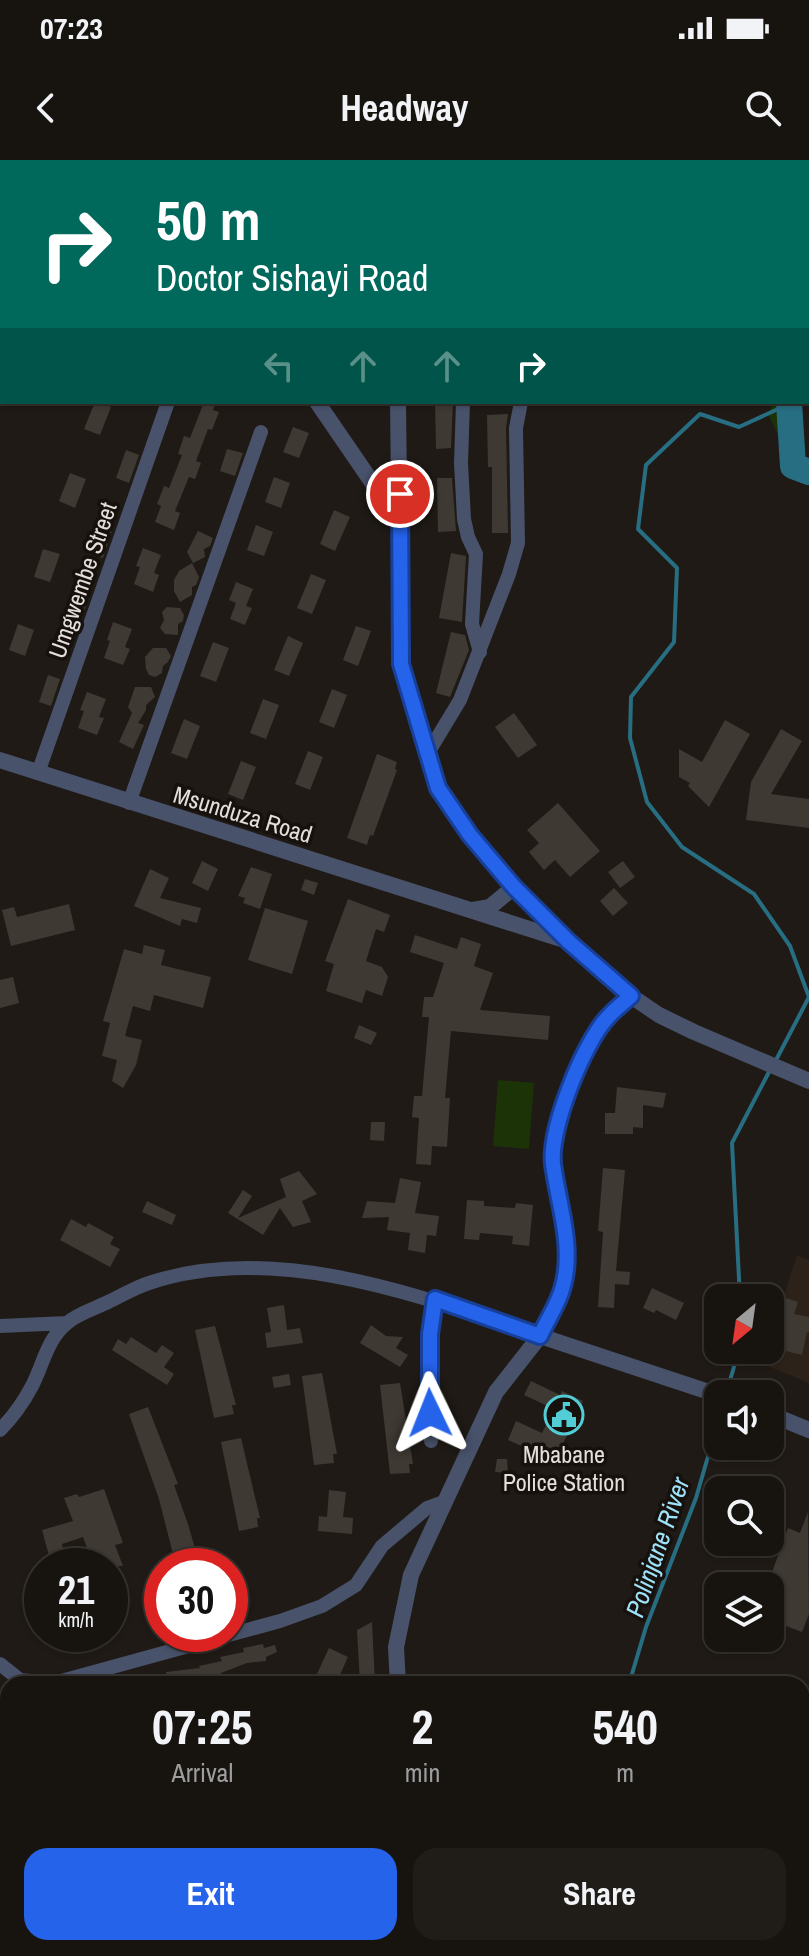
<!DOCTYPE html>
<style>
body{margin:0;font-family:"Archivo Narrow",sans-serif;background:#201d19;color:#f1f3f6;height:100vh;display:flex;flex-direction:column;font-size:30px;white-space:nowrap}
*{box-sizing:border-box;margin:0}
p{font-size:26px;color:#9e9e9f}
.icon{flex:none;width:44px;height:44px;fill:none;stroke:currentColor;stroke-width:2;stroke-linecap:round;stroke-linejoin:round}
.map{position:relative;flex:1;overflow:hidden}
.details{position:absolute;left:0px;top:1516px;width:810px;height:280px;display:flex;flex-direction:column;background:#171410;border-radius:24px 24px 0 0;box-shadow:0 2px 6px #0004,0 0 0 2px #363330}
.details>*{flex:none}
.guide{position:absolute;left:0px;top:0px;width:810px;height:244px;box-shadow:0 2px 6px #0004,0 0 0 2px #363330;background:#00695c;color:#fff;overflow:hidden}
.needle{width:52px;rotate:209deg}
.fabs{position:absolute;left:704px;top:1124px;display:grid;gap:16px}
.fabs a{display:grid;place-items:center;width:80px;height:80px;border-radius:16px;background:#171410;box-shadow:0 2px 6px #0004,0 0 0 2px #363330;font-size:40px}
.speed{position:absolute;left:24px;top:1388px;display:flex;gap:16px;font-size:40px;font-weight:700;text-align:center}
.speed>*{display:grid;place-content:center;width:104px;height:104px;border-radius:50%;background:#171410;box-shadow:0 2px 6px #0004,0 0 0 2px #363330;line-height:1}
.speed small{font-size:20px;font-weight:400}
.speed .limit{border:12px solid #d22;background:#fff;color:#111}
.pin{position:absolute;display:grid;place-items:center;width:68px;height:68px;color:#fff;margin:-34px;border:4px solid #fff;border-radius:50%;box-shadow:0 2px 8px #0007}
.me{position:absolute;width:88px;margin:-44px;rotate:358deg;stroke-linejoin:round;filter:drop-shadow(0 0 6px #0008)}
.turn{display:flex;align-items:center;gap:28px;height:168px;padding:0 24px;font-size:36px}
.turn .icon{width:104px;height:104px;stroke-width:2.5}
.turn b{display:block;font-size:56px;line-height:68px}
.lanes{display:flex;align-items:center;height:76px;padding:0 24px;background:#0003;justify-content:center;gap:40px;direction:ltr}
.lanes .off{opacity:.35}
.eta{display:flex;justify-content:space-evenly;align-items:center;height:136px;text-align:center}
.eta b{font-size:48px;font-weight:800;line-height:56px}
.action{display:flex;gap:16px;margin-top:auto;padding:16px 24px}
.action a{flex:1;height:92px;border-radius:24px;background:#2563eb;color:#fff;font-size:32px;font-weight:800;line-height:92px;text-align:center}
.action a+a{background:#201d19;color:#f1f3f6}
.status{display:flex;justify-content:space-between;align-items:center;height:56px;padding:0 40px;background:#171410;direction:ltr}
.status svg{height:22px;fill:currentColor}
header{display:flex;justify-content:space-between;align-items:center;height:104px;padding:0 24px;background:#171410;font-size:36px;font-weight:800}
.map>svg:first-child{display:block}
</style>
<div class="status"><b>07:23</b><svg viewBox="0 0 49 12"><path d="M0 12V9h3v3zM5 12V6h3v6zM10 12V3h3v9zM15 12V0h3v12zM26 1h20v11H26zM47 4h2v5h-2z"/></svg></div>
<header><svg class="icon" aria-label="back" viewBox="0 0 24 24"><path d="M15 5l-7 7 7 7"/></svg>Headway<svg class="icon" aria-label="search" viewBox="0 0 24 24"><circle cx="10" cy="10" r="6"/><path d="M15 15l6 6"/></svg></header>
<div class="map">
<svg width="809" height="1796" viewBox="0 0 809 1796">
<rect width="100%" height="100%" fill="#1f1a15"/>
<path fill="#2c2219" d="M797 1095 809 1100V1223L763 1204 767 1190H770V1180Z"/>
<path fill="#1c3207" d="M774 242H801L805 287 793 306 768 254Z
M498 920 534 923 529 989 493 986Z"/>
<g fill="none" stroke-linecap="round" stroke-linejoin="round">
<path stroke="#286e83" stroke-width="4" d="M775 902 809 837 790 786 754 734 682 687 647 642 630 578 631 537 674 482 677 408 638 369 646 305 700 254 739 267 789 244
M740 1138 732 983 770 910
M726 1234 739 1190
M629 1524 646 1467 696 1338 718 1262
M542 1796 545 1788"/>
<path stroke="#286e83" stroke-width="26" d="M807 0V2
M789 242 793 306 809 312"/>
</g>
<path fill="#3f3933" d="M95 242 111 247 100 275 84 269Z
M204 242H216L213 250 219 252 212 270 208 269 196 301 201 303 195 319 189 317 175 351 180 353 174 370 155 362 161 346 157 344 164 326 169 328 182 295 178 294 184 276 190 278Z
M435 242H453L451 288 436 289Z
M508 254 506 268 508 373H492V307H488L487 255Z
M293 267 309 273 299 298 283 292Z
M227 289 243 293 235 316 220 311Z
M126 290 139 295 129 323 116 318Z
M70 313 86 319 75 348 59 341Z
M274 317 290 323 281 348 265 342Z
M437 318H452L456 371 438 372Z
M334 350 350 357 335 391 320 384Z
M99 365 112 370 103 398 89 393Z
M256 365 273 372 264 396 247 390Z
M198 371 213 378 210 386 204 389 205 397 193 403 187 392Z
M143 388 161 395 154 413 159 415 153 432 134 424 140 407 136 406Z
M43 389 60 394 50 422 34 417Z
M451 393 466 396 462 462 439 458Z
M192 403 199 417 196 425 192 427V435L180 442 174 431V420L179 411Z
M311 414 326 420 312 454 297 448Z
M236 422 253 429 246 446 252 448 245 465 230 459 236 443 229 440Z
M74 441 86 446 76 473 64 468Z
M167 447 180 448 184 455 183 461 178 464V475L165 474 160 468 164 460 162 452Z
M113 462 132 469 125 487 130 489 123 505 104 498 110 481 107 480Z
M18 464 34 470 25 496 9 490Z
M356 466 371 471 358 506 343 500Z
M451 472 465 475 469 490 450 537 436 533Z
M288 476 303 483 289 516 274 510Z
M213 482 229 488 216 522 200 516Z
M153 488H166L171 496 168 502 163 506 162 513 155 517 149 515 146 509 145 497Z
M48 515 60 519 51 546 39 542Z
M135 527H151L155 537 146 545V550L138 563 144 565 133 589 119 582 132 553 128 547Z
M332 529 347 535 334 568 319 562Z
M87 532 106 539 99 557 104 558 97 575 78 568 84 551 80 550Z
M263 539 279 545 266 579 250 573Z
M514 553 537 585 518 598 495 567Z
M184 559 200 566 187 599 171 593Z
M725 560 750 574 709 647 688 626 690 623 679 617V589L702 602Z
M781 569 802 581 771 634 809 639V668L746 660 751 622Z
M308 591 323 597 310 630 295 624Z
M377 594 397 602 395 609 397 610 373 676 370 675 367 685 347 678Z
M241 601 256 607 243 640 228 634Z
M558 643 600 691 570 717 555 700 544 710 529 692 539 683 527 670Z
M202 701 218 709 208 731 192 723Z
M623 701 635 717 620 728 608 712Z
M251 707 272 714 260 749 243 743 245 738 238 736Z
M150 709 169 718 160 738 201 748 197 763 182 759 180 766 134 746Z
M305 719 318 723 314 735 301 730Z
M614 728 628 743 613 756 600 741Z
M348 739 390 755 384 772 376 769 366 801 382 807 388 817 382 836 366 830 362 843 326 831 334 804 325 801Z
M69 744 75 770 11 786 2 750 14 747 17 757Z
M265 748 308 761 292 814 248 800Z
M415 775 457 789 461 777 481 784 474 806 493 813 480 850 550 856 548 880 451 871 445 938H450L447 987 432 986 431 1005 416 1004 419 958 412 957 414 936H422L429 857H422L424 837H433L444 803 410 792Z
M144 785 165 790 161 805 211 817 203 848 154 835 150 851 133 846 125 876 142 880 136 905 123 928 112 921 117 900 102 896 110 863 103 861 124 789 142 794Z
M13 817 19 843 0 848V820Z
M359 865 377 873 371 885 354 878Z
M617 927 666 933 663 948 643 945V968L633 967V974H605V953H615Z
M371 962H385L384 981 370 980Z
M603 1008 625 1010 616 1111 630 1112 629 1125 615 1124 614 1148 598 1147 603 1072 598 1071Z
M299 1011 317 1034 302 1041 311 1062 293 1067 280 1048 263 1075 228 1053 243 1030 252 1036 238 1058 286 1037 280 1019Z
M400 1018 421 1022 415 1053 439 1056 436 1076 427 1075 425 1093 408 1090 410 1073 387 1070 389 1057 362 1058 367 1041 395 1043Z
M467 1040 484 1041V1046L515 1048 516 1043 533 1045 529 1086 512 1084 513 1076 480 1073 479 1080 464 1079Z
M147 1041 176 1055 172 1065 142 1052Z
M71 1059 86 1067 88 1063 114 1077 110 1084 120 1089 110 1107 60 1080Z
M652 1128 684 1143 676 1160 656 1150 654 1153 643 1148Z
M786 1138 798 1142 794 1154 809 1157V1172H807L802 1195 782 1190 780 1199 768 1195Z
M284 1145 287 1170 300 1168 303 1183 267 1188 265 1173 271 1172 267 1148Z
M371 1165 386 1176 403 1177 396 1188 408 1195 400 1207 360 1183Z
M215 1166 236 1245H232L234 1254 214 1258 195 1170Z
M131 1177 156 1193 162 1185 174 1193 164 1207 174 1214 167 1225 112 1190 118 1179 126 1184Z
M322 1213 337 1294H333L334 1303 314 1305 302 1216Z
M289 1214 291 1225 274 1228 272 1217Z
M531 1221 560 1235 562 1231 583 1241 555 1301 508 1280 516 1261 542 1273 554 1249 524 1235Z
M400 1223 413 1304H409L410 1313 390 1314 380 1225Z
M148 1247 178 1324 174 1325 188 1364 200 1406H176L159 1339 129 1254Z
M241 1278 260 1358H257L258 1367 239 1371 221 1282Z
M497 1299H507L508 1313 495 1312Z
M104 1329 123 1383 115 1385 123 1406H94L83 1377 62 1384 66 1399 51 1403 42 1370 73 1361 64 1338 77 1334 79 1337Z
M329 1330 346 1332 343 1357 353 1358 352 1374 318 1371 319 1356 327 1357Z
M808 1352 809 1454 802 1472 770 1460V1426H767L788 1368 800 1373Z
M372 1462 375 1524H360L357 1470Z
M263 1484 264 1488 275 1485 277 1492 266 1497V1501L247 1503 221 1513 223 1521 203 1524 202 1519 168 1523 166 1512 200 1508 199 1506 222 1501 220 1497 244 1492 243 1488Z
M329 1488 348 1497 339 1517 332 1514 328 1521 316 1516Z"/>
<g fill="none" stroke-linecap="round" stroke-linejoin="round">
<path stroke="#48526b" stroke-width="14" d="M43 2V0
M609 2 612 0
M642 2V0
M0 144 2 138
M463 242 461 303 464 359 468 377 476 394 472 464 480 492
M428 593 460 540 509 414 518 383 516 268 521 242
M38 613 168 242
M129 643 261 272
M0 1166 67 1163
M0 1270C13 1257 23 1243 32 1226 43 1205 47 1179 67 1163 78 1153 97 1148 110 1141 123 1135 136 1127 149 1123 275 1081 420 1136 540 1176
M431 1281 430 1174 435 1139
M0 1504 20 1520 54 1523 280 1461 322 1446 356 1425 382 1386 427 1348 446 1341
M335 1796 339 1788"/>
<path stroke="#48526b" stroke-width="16" d="M149 0 151 2
M333 0 334 2
M455 2 456 0
M317 242 400 363
M398 242 401 504 438 628 470 675 514 727 569 782 631 836 659 855 694 872 809 921
M0 600 564 780
M473 750 490 747 514 727
M540 1176 718 1235
M770 1254 809 1270
M398 1524 396 1487 411 1415 496 1232 540 1176 563 1126 567 1087 552 999 560 955 582 898 606 858 631 836
M83 1796 89 1788"/>
</g>
<g fill="none" stroke-linecap="round" stroke-linejoin="round">
<g stroke="#184099" stroke-width="20">
<path id="route" d="M400 334 401 504 438 628 470 675 514 727 569 782 631 836C623 843 615 849 608 857 584 882 549 969 553 1004 558 1043 574 1086 563 1126 559 1143 547 1160 540 1176L435 1139 430 1174V1253"/>
</g>
<use href="#route" stroke="#2563eb" stroke-width="14"/>
</g>
<defs>
<g id="civic-ring" transform="scale(2)"><circle r="9.5" fill="#16110c" stroke="#52ccd5" stroke-width="1.5"/><path d="M-.6-6.5H3V-4.5H.6V-3L4-1V1h2V6H-6V1h2V-1L-.6-3ZM-1.2 2.5V6h2.4V2.5Z" fill="#52ccd5"/></g>
</defs>
<g fill-rule="evenodd">
<use href="#civic-ring" x="564" y="1255"/>
</g>
<g text-anchor="middle" dominant-baseline="central" stroke-width="7" stroke-linejoin="round" paint-order="stroke">
<g font-size="24" fill="#e4dfdc" stroke="#16110c">
<text transform="translate(82 420) rotate(-71)">Umgwembe Street</text>
<text transform="translate(243 654) rotate(17)">Msunduza Road</text>
</g>
<g font-size="24" fill="#e4dfdc" stroke="#16110c">
<text x="564" y="1294">Mbabane<tspan x="564" dy="28">Police Station</tspan></text>
</g>
<g font-size="26" font-style="italic" fill="#9ee2fa" stroke="#16110c">
<text transform="translate(657 1387) rotate(-71)">Polinjane River</text>
</g>
</g>
</svg>
<div class="fabs">
<a><svg class="needle" viewBox="-14 -14 28 28"><path d="M0-13l5 13h-10z" fill="#e53935"/><path d="M0 13l5-13h-10z" fill="#9e9e9f"/></svg></a>
<a><svg class="icon" aria-label="sound" viewBox="0 0 24 24"><path d="M4 9h4l5-4v14l-5-4H4zM17 9q2 3 0 6"/></svg></a>
<a><svg class="icon" aria-label="search" viewBox="0 0 24 24"><circle cx="10" cy="10" r="6"/><path d="M15 15l6 6"/></svg></a>
<a><svg class="icon" aria-label="layers" viewBox="0 0 24 24"><path d="M12 4l9 5-9 5-9-5zM3 14l9 5 9-5"/></svg></a>
</div>
<div class="speed"><div>21<small>km/h</small></div><div class="limit">30</div></div>
<div class="pin" style="left:400px;top:334px;background:#d93025"><svg class="icon" aria-label="arrive" viewBox="0 0 24 24"><path d="M6 21V4h12l-3 4 3 4H6"/></svg></div>
<svg class="me" style="left:430px;top:1253px" viewBox="-20 -20 40 40"><path d="M0-17L14 15 0 8-14 15z" fill="#2563eb" stroke="#fff" stroke-width="4"/></svg>
<div class="guide">
<div class="turn"><svg class="icon" aria-label="right" viewBox="0 0 24 24"><path d="M7 20v-9h11M14 6l5 5-5 5"/></svg><div><b>50 m</b>Doctor Sishayi Road</div></div>
<div class="lanes"><svg class="icon off" aria-label="left" viewBox="0 0 24 24"><path d="M17 20v-9H6M10 6l-5 5 5 5"/></svg><svg class="icon off" aria-label="ahead" viewBox="0 0 24 24"><path d="M12 20V5M6 11l6-6 6 6"/></svg><svg class="icon off" aria-label="ahead" viewBox="0 0 24 24"><path d="M12 20V5M6 11l6-6 6 6"/></svg><svg class="icon" aria-label="right" viewBox="0 0 24 24"><path d="M7 20v-9h11M14 6l5 5-5 5"/></svg></div>
</div>
<section class="details">
<div class="eta">
<div><b>07:25</b><p>Arrival</p></div>
<div><b>2</b><p>min</p></div>
<div><b>540</b><p>m</p></div>
</div>
<div class="action"><a>Exit</a><a>Share</a></div>
</section>
</div>
